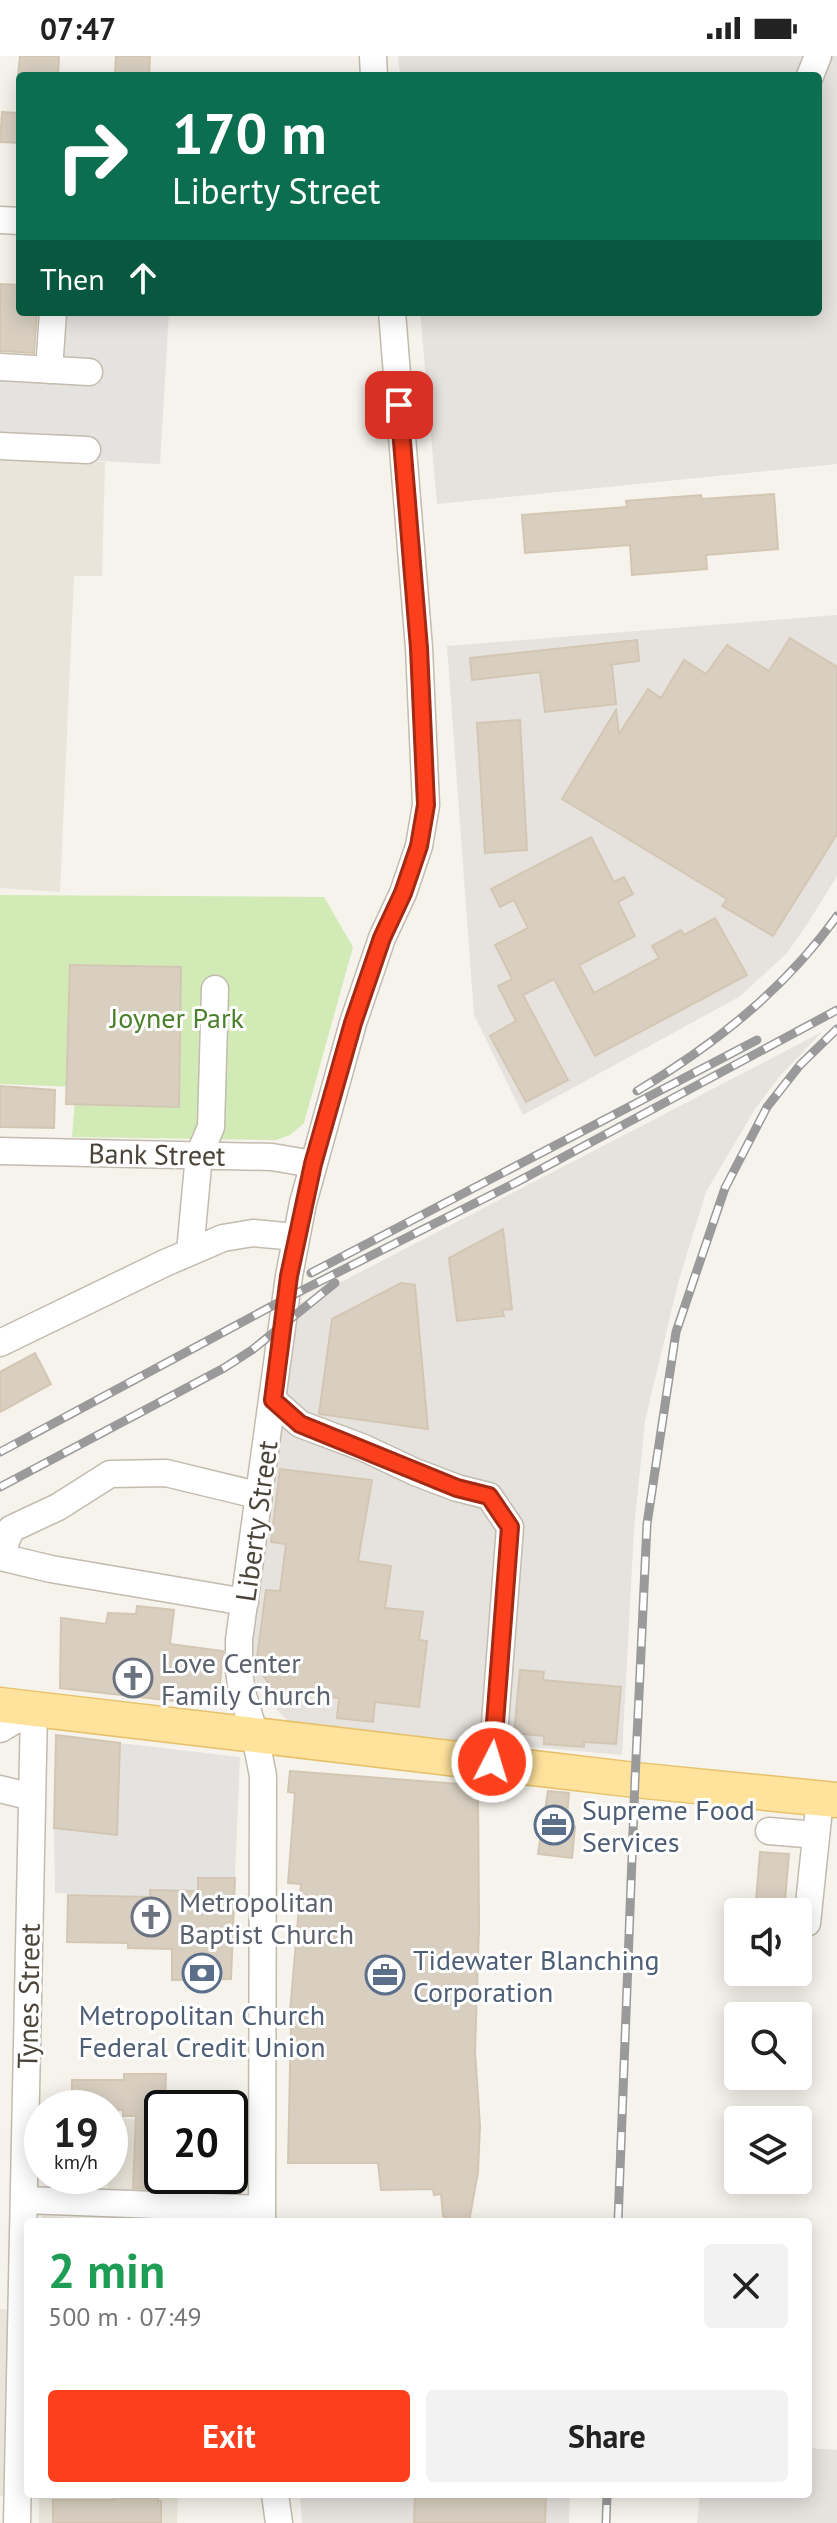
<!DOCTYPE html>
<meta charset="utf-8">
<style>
body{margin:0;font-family:"PT Sans",sans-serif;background:#f2f2f2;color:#222;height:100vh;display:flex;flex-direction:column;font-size:30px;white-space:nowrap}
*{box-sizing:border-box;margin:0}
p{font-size:26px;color:#767676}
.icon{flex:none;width:44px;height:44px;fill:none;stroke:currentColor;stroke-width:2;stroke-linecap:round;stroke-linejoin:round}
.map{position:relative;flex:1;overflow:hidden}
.panel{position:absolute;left:24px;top:2162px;width:788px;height:280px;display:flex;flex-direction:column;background:#fff;border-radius:8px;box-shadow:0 4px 20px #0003}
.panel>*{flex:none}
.guide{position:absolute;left:16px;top:16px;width:806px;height:244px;border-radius:8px;box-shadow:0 4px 20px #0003;background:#0b6e4f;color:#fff;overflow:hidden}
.tools{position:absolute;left:724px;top:1842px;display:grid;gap:16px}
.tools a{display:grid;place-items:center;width:88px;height:88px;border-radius:8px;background:#fff;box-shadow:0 4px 20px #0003;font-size:40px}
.speed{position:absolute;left:24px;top:2034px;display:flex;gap:16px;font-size:40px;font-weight:700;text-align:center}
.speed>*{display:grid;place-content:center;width:104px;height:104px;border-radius:50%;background:#fff;box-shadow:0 4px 20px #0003;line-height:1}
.speed small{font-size:20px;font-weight:400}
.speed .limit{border:4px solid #111;border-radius:12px;background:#fff;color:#111}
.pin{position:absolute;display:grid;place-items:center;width:68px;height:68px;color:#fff;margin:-34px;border-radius:16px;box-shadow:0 4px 12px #0006}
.me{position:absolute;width:88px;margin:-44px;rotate:5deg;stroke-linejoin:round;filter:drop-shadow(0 0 6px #0008)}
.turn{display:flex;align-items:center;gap:28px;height:168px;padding:0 24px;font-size:36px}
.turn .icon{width:104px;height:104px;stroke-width:2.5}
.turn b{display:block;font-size:56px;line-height:68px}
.then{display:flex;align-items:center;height:76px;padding:0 24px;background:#0003;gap:16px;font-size:30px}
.round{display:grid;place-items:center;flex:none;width:84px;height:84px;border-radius:8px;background:#f2f2f2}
.overview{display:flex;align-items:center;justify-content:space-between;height:136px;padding:0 24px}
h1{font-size:48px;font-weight:800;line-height:60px;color:#1e9e55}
.button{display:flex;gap:16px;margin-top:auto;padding:16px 24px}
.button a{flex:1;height:92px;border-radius:8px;background:#fc3f1d;color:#fff;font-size:32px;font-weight:800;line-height:92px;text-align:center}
.button a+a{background:#f2f2f2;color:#222}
.status{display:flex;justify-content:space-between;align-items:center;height:56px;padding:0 40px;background:#fff;direction:ltr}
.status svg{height:22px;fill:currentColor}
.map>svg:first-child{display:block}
</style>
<div class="status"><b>07:47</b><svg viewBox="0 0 49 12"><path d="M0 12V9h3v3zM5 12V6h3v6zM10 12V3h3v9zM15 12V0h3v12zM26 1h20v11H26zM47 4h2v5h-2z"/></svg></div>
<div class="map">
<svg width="837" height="2467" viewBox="0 0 837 2467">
<rect width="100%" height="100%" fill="#f6f3ec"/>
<path fill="#eae5da" d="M0 404 105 406 102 520H74L60 836 0 832Z
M110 2062 162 2065V2120H230V2070L241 2071 242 2166H42V2160L106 2163 108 2120H110Z
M0 2253 28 2255V2438H178L177 2467H39V2443L0 2440Z"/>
<path fill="#e6e2dd" d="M398 0H837V408L437 448 420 256H818V20H400Z
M837 559V820L808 867 787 897 739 941 523 1059 474 959 447 590Z
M822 976 779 1021 755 1053 706 1136 678 1227 645 1365 634 1473 622 1699 311 1672 289 1666 274 1651 255 1624 249 1600 295 1250Z
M808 2392 837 2394V2467H697L700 2438H808Z
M300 2438H570L569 2467H302Z"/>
<path fill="#d2eab5" d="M0 839 324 841 353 891 304 1067 290 1079 276 1084 72 1081 76 1031 0 1028Z"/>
<path fill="#e5e3e0" d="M41 256H169L160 408 0 400V302L38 300Z
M120 1687 240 1701 235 1822H198V1835L150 1834V1841L55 1837 54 1772 117 1779Z"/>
<path fill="#d8cfc1" stroke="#d3c7b4" stroke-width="2" d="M20 0H59L58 20H18Z
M116 0H150L149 20H115Z
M2 56 20 57V87L0 86Z
M0 228 20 229V256H37L34 297 0 295Z
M774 438 778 493 706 499 707 513 632 519 630 489 525 497 522 459 627 451 626 445 701 439 702 443Z
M790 582 837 611V778L773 880 722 850 727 843 562 743 616 654 619 678 648 633 661 642 684 604 706 618 727 589 769 615Z
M637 584 639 605 609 609 612 610 616 648 545 656 540 616 472 624 470 602Z
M520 664 527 794 485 797 477 667Z
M591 781 614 826 624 821 633 838 618 846 635 880 579 909 594 937 659 902 652 890 681 874 684 879 715 862 747 919 595 1000 554 923 523 939 568 1024 526 1046 490 980 516 965 498 930 512 923 495 889 528 872 514 844 500 851 491 833Z
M70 909 181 911 179 1051 66 1048Z
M0 1030 55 1034 54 1072 0 1071Z
M503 1173 512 1253 502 1254 504 1260 457 1265 449 1202Z
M401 1227 415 1229 428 1373 319 1358 332 1263Z
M35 1297 51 1328 0 1356V1316Z
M280 1413 372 1424 358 1505 391 1510 385 1552 423 1556 419 1584 427 1585 419 1651 375 1646 373 1666 337 1662 339 1642 273 1634 256 1609 266 1534 280 1535 286 1488 271 1486Z
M137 1550 174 1554 170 1588 223 1595 218 1650 60 1632 61 1562 106 1568 108 1557 136 1558Z
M520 1614 544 1616 543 1624 621 1631 616 1688 584 1686V1691L544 1688V1680L514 1677Z
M56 1679 120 1687 117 1779 54 1772Z
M290 1715 472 1729 471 1739 478 1741 479 1871 475 1995 480 2070 478 2116 469 2166H455L443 2160 441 2138 434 2139 433 2133 381 2134 378 2107H288L291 1968 289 1967 301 1828 288 1827 295 1737 288 1736Z
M548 1735 569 1737 566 1770 575 1771 572 1802 538 1798Z
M760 1796 789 1798 784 1856H755Z
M198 1822H235L231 1923 172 1924V1893L128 1892V1887L67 1886 68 1839 150 1841V1834L198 1835Z
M124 2018H166L165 2052H162V2060H156L154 2120H189L188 2134 133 2132 136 2060H123V2054L72 2052V2024H124Z
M415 2438H546L545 2467H414Z
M114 2440H158V2445H161V2467H53V2444H114Z"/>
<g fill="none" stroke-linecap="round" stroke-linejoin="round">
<g stroke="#c2bbae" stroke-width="29">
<path id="minor" d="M373 0 374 20
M810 20 818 0
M0 164 20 165
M0 311 89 316
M49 314 53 256
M0 390 87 394
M0 1095 272 1101 313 1108
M190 1196 199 1099 211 1071 215 933
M0 1287 165 1207 223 1182 253 1177 296 1181
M273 1344 300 1368 364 1392 415 1416 457 1432 489 1440 510 1471 492 1706
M0 1501 11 1473 58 1451 110 1418 166 1417 257 1439
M1 1501 51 1513 245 1546
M0 1673 34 1653
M0 1733 32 1741
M769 1775 816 1779
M807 1867 820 1743
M24 2144 262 2153
M262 2166 263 1720 255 1679 242 1636 239 1615V1584L289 1220 303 1147 353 967 382 882 403 837 419 790 426 749 419 592 392 256
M275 2438 279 2467
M17 2467 34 1653"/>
</g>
<g stroke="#e6c16a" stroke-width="37">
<path id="major" d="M0 1649 635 1724 837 1744"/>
</g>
<use href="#minor" stroke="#fff" stroke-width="26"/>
<use href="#major" stroke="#ffe39c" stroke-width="34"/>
<g stroke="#9a9a9a" stroke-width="9">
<path id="rail" d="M637 1035C714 989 784 934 837 860
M311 1217 757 984
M0 1396 287 1242 517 1126 837 954
M0 1431 224 1312 252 1294 335 1227
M618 2166 635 1724 647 1468 676 1276 725 1132 767 1051 800 1009 837 973
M606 2467 607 2438"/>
</g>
<use href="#rail" stroke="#fff" stroke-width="6" stroke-dasharray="18" stroke-linecap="butt"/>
</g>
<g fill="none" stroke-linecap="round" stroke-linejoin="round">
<g stroke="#a42913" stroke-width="20">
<path id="route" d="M399 349 419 592 426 749 419 790 403 837 382 882 353 967 313 1108 289 1220 273 1344 300 1368 457 1432 489 1440 510 1471 492 1706"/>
</g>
<use href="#route" stroke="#fc3f1d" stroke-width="14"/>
</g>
<defs>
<g id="church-ring" transform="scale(2)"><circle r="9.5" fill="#fff" stroke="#6b7280" stroke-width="1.5"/><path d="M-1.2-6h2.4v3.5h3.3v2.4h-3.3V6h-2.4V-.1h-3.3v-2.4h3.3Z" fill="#6b7280"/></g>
<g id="office-ring" transform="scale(2)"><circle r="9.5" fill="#fff" stroke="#5c6f8a" stroke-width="1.5"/><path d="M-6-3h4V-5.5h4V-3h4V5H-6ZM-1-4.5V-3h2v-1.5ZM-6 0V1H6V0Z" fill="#5c6f8a"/></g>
<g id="bank-ring" transform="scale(2)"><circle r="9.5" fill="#fff" stroke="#5c6f8a" stroke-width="1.5"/><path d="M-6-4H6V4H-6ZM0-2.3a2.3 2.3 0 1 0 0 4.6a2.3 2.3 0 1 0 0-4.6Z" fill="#5c6f8a"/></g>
</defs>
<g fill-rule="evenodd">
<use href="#church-ring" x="133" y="1622"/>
<use href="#office-ring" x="554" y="1769"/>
<use href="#church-ring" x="151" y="1861"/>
<use href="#bank-ring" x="202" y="1917"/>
<use href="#office-ring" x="385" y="1919"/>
</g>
<g text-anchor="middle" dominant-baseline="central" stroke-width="6" stroke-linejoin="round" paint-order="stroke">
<g font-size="28" fill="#4a7f2a" stroke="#fff">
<text x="177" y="961">Joyner Park</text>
</g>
<g font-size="28" fill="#4b4439" stroke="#fff">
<text transform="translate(157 1098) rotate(1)">Bank Street</text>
<text transform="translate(256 1465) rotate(-82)">Liberty Street</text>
<text transform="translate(28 1940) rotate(-89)">Tynes Street</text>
</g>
<g font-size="28" fill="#5b616d" stroke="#fff" text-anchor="start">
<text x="161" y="1606">Love Center<tspan x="161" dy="32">Family Church</tspan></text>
<text x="179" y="1845">Metropolitan<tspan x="179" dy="32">Baptist Church</tspan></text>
</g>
<g font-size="28" fill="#4e5e75" stroke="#fff" text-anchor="start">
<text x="582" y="1753">Supreme Food<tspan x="582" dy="32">Services</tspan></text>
<text x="413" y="1903">Tidewater Blanching<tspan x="413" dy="32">Corporation</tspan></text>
<text x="202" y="1958" text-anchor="middle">Metropolitan Church<tspan x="202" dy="32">Federal Credit Union</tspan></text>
</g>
</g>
</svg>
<div class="tools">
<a><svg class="icon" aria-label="sound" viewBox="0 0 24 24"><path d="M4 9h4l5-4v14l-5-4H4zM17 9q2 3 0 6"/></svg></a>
<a><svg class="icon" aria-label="search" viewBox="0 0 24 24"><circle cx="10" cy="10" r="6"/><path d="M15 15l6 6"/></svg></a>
<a><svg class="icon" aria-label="layers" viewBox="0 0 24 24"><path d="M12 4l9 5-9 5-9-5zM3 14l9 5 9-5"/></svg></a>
</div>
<div class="speed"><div>19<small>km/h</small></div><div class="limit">20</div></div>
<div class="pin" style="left:399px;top:349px;background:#d93025"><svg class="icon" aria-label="arrive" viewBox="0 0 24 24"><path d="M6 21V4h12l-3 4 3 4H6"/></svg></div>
<svg class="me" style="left:492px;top:1706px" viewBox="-20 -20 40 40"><circle r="17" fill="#fc3f1d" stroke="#fff" stroke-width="3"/><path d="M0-11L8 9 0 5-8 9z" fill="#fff"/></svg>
<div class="guide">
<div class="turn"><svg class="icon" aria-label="right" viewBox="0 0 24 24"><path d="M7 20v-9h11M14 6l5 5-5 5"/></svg><div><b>170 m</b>Liberty Street</div></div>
<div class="then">Then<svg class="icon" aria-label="ahead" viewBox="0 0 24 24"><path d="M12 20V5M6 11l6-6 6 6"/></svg></div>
</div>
<section class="panel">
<div class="overview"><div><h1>2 min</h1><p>500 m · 07:49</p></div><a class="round"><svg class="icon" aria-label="close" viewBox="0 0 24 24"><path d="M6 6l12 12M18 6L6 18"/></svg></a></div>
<div class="button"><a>Exit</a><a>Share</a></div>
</section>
</div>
